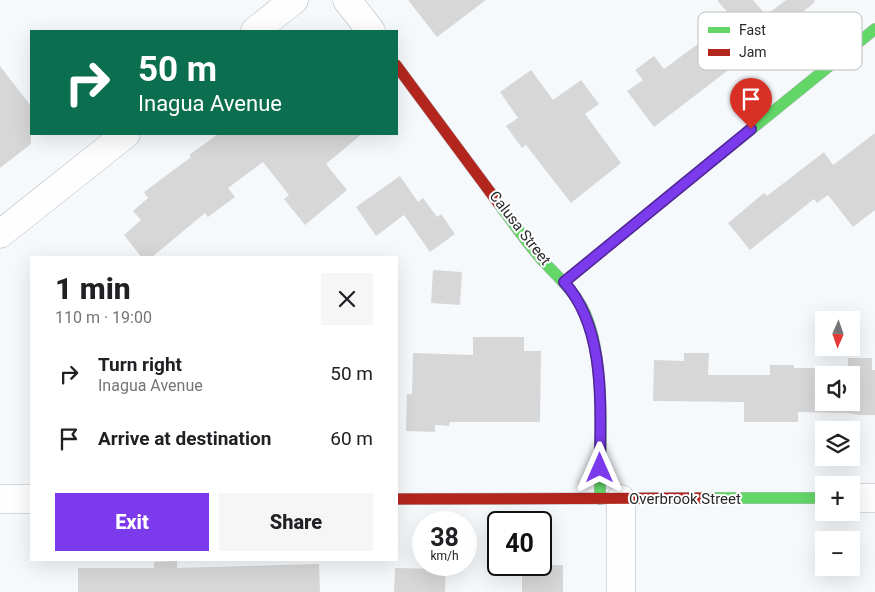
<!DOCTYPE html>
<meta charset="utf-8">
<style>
body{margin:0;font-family:Roboto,sans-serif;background:#f6f6f6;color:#202124;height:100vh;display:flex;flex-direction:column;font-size:19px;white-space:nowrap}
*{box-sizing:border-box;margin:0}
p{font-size:16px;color:#757577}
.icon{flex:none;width:28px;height:28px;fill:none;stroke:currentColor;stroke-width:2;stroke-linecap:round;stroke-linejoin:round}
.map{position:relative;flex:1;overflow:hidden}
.side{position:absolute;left:30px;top:256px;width:368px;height:305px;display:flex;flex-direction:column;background:#fff;border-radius:0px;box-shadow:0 5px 20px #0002}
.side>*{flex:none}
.hud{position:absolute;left:30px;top:30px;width:368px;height:105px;border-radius:0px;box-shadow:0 5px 20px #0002;background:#0b6e4f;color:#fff;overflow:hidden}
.needle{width:32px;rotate:182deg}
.tools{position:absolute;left:815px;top:311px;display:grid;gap:10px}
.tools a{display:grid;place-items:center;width:45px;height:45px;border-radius:0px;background:#fff;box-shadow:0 5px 20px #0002;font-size:25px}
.speed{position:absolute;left:412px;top:511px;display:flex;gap:10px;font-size:25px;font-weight:700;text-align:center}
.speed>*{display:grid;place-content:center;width:65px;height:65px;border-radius:50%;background:#fff;box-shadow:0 5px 20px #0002;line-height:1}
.speed small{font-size:12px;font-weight:400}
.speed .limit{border:2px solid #111;border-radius:8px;background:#fff;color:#111}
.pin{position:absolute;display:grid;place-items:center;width:42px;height:42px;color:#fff;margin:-51px -21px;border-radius:50% 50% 50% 0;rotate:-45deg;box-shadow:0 0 5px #0007}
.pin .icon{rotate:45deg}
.me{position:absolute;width:55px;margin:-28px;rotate:0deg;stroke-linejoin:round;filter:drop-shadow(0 0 4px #0008)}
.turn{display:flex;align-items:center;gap:18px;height:105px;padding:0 25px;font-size:22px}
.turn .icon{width:65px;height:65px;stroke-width:2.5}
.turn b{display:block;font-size:35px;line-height:42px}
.round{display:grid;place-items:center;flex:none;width:52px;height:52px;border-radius:0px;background:#f6f6f6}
.overview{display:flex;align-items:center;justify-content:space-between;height:85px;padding:0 25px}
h1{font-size:30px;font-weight:800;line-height:38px}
.button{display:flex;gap:10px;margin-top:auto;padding:10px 25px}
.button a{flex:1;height:58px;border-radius:0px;background:#7c3aed;color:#fff;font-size:20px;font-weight:800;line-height:58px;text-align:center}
.button a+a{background:#f6f6f6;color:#202124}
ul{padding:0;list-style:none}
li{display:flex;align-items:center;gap:15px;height:65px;padding:0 25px}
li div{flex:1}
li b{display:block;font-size:19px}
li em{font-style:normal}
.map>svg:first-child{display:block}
</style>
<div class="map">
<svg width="875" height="592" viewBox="0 0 875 592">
<rect width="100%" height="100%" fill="#f6f9fc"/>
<path fill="#d7d7d8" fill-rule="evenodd" d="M408 0H486L437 37Z
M717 0H753L766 15 786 0H814L815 2 737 67 735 65 654 127 627 91 643 80 635 70 654 56 664 69 710 35 705 30 727 12Z
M0 66 31 106V144L0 168Z
M531 70 553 100 581 80 599 104 585 114 621 163 571 203 526 145 522 148 506 126 518 118 500 92Z
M875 133V210L853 227 828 195 817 203 814 199 750 250 728 223 764 193 767 196 824 152 833 165Z
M218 134H362L326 164 347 190 305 225 284 199 289 195 263 162 228 188 235 197 208 217 205 213 151 258H142L124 235 141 220 133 211 148 198 144 192 191 157 189 155Z
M400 176 418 202 423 198 437 217 441 214 455 234 430 252 404 215 376 236 356 207Z
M433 270 462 272 460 305 431 303Z
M473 337H524V351H541L540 422H450L449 426 435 425V432L406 431 407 394H412L413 353 473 355Z
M684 353H709L708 375H770V365H794V368H848V358H872V370H875V415H859L847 413 798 412V422H744V402L653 401 654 360 684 361ZM824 375H851V402H824Z
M177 561V568L319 564 320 592H78V568H154V562Z
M563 565V592H522V566Z
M395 568 446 569 445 592H394Z"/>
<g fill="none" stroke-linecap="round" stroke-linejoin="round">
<g stroke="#b6b8bb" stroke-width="29">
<path id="street" d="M347 0 371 31
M255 31 294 0
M0 234 126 134
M851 498H875
M0 499H31
M621 499V592"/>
</g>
<g stroke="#b6b8bb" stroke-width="12">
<path id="fast" d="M680 187 875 29
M499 204C513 223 527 243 543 261 557 276 572 289 582 307 607 353 600 446 600 499
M706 498H824"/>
</g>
<g stroke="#b6b8bb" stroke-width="12">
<path id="jam" d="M396 65 499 204
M564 282 680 187
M396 499 706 498"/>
</g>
<use href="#street" stroke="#fefeff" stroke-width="28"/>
<use href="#fast" stroke="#63d668" stroke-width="11"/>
<use href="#jam" stroke="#b3261e" stroke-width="11"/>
</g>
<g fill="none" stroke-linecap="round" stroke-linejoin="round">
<g stroke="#51269a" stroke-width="12">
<path id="route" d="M600 468C600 409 607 329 564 282L751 129"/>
</g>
<use href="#route" stroke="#7c3aed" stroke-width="9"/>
</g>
<g text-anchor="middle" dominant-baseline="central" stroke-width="4" stroke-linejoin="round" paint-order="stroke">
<g font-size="15" fill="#27292b" stroke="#fff">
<text transform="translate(520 228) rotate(52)">Calusa Street</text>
<text x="685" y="499">Overbrook Street</text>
</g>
</g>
<rect x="698" y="12" width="164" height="58" rx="8" fill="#fff" stroke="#bebfbf" stroke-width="1"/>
<rect x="708" y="27" width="22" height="6" fill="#63d668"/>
<rect x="708" y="49" width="22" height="7" fill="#b3261e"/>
<g font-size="14" fill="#27292b">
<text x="739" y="35">Fast</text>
<text x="739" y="57">Jam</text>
</g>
</svg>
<div class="tools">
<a><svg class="needle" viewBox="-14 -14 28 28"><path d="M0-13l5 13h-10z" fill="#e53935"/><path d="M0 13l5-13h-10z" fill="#757577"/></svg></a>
<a><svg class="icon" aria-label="sound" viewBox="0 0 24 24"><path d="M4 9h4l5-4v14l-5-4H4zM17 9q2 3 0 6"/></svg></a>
<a><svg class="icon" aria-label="layers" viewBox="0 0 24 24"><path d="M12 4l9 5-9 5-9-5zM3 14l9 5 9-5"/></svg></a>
<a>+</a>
<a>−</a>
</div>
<div class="speed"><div>38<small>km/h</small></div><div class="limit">40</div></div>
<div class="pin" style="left:751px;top:129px;background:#d93025"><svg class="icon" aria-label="arrive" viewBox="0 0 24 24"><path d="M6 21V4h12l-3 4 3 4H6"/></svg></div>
<svg class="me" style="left:600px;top:468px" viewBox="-20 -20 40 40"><path d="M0-17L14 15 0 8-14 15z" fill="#7c3aed" stroke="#fff" stroke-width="4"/></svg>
<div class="hud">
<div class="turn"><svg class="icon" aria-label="right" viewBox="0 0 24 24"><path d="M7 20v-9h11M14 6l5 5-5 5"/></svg><div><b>50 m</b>Inagua Avenue</div></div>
</div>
<section class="side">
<div class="overview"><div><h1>1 min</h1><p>110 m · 19:00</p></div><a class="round"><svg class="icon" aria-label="close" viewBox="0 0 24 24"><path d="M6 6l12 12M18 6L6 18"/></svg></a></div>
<ul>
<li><svg class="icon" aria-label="right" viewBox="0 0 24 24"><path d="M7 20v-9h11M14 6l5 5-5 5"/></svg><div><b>Turn right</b><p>Inagua Avenue</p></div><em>50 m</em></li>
<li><svg class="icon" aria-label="arrive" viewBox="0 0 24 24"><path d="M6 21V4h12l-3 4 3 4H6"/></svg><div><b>Arrive at destination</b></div><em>60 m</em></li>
</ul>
<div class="button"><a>Exit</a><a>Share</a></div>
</section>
</div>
